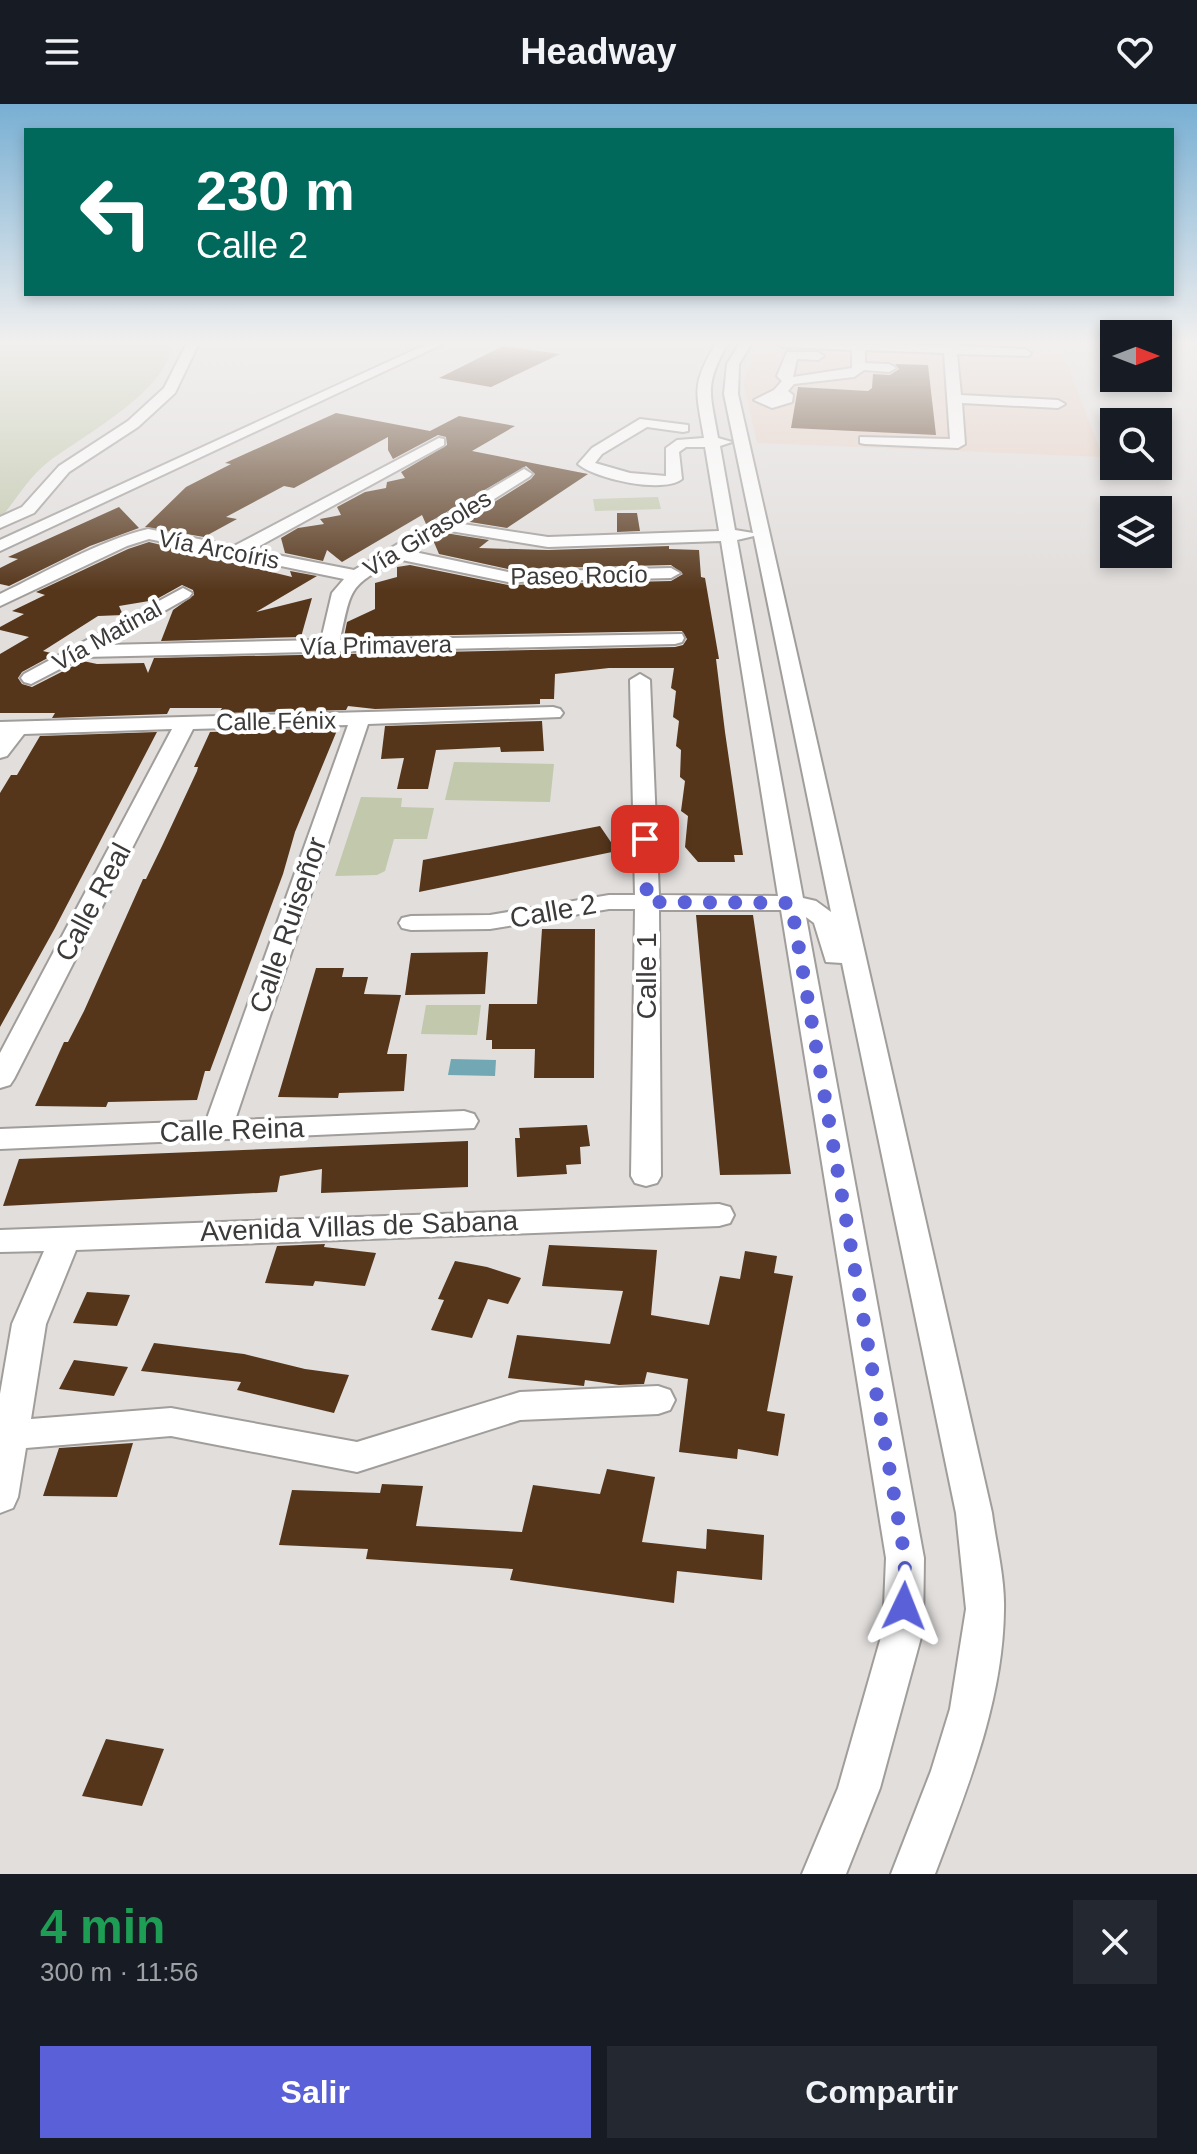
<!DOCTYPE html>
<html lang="es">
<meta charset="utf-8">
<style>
body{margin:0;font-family:Helvetica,sans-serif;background:#242831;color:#f1f3f6;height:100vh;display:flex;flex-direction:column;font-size:30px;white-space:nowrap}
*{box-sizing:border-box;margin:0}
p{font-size:26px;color:#9ea1a6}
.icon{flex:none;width:44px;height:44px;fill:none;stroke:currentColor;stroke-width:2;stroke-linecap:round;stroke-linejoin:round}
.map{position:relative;height:1770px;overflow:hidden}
.side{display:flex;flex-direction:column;background:#171b24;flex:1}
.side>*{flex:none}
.guide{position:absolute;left:24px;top:24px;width:1150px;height:168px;border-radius:0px;box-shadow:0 4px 12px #0003;background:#00695c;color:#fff;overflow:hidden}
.needle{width:52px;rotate:90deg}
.fabs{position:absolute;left:1100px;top:216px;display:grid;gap:16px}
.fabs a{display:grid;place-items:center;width:72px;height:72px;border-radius:0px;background:#171b24;box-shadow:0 4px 12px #0003;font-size:40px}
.pin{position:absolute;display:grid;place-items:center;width:68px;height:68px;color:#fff;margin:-34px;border-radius:16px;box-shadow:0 4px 12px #0006}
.me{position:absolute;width:88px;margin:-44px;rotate:2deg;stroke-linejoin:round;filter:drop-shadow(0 0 6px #0008)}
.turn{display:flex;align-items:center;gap:28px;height:168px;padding:0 40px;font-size:36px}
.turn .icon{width:104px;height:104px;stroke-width:2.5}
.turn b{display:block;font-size:56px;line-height:68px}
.round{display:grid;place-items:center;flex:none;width:84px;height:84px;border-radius:0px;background:#242831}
.summary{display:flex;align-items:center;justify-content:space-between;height:136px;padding:0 40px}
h1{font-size:48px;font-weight:700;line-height:60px;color:#1e9e55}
.action{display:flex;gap:16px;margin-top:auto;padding:16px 40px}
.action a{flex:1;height:92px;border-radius:0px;background:#5a60d7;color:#fff;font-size:32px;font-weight:700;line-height:92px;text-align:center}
.action a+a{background:#242831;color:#f1f3f6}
header{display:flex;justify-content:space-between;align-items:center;height:104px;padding:0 40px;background:#171b24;font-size:36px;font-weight:700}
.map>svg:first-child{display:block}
</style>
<header><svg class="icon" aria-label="menu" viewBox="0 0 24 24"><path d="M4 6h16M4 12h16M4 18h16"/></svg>Headway<svg class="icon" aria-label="heart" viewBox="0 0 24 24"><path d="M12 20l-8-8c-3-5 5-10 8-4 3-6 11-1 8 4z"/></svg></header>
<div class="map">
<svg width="1197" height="1770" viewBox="0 0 1197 1770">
<rect width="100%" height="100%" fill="#e1dedc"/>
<path fill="#e7d0c4" d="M758 239H1101L1105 248 1062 247 1103 353 757 339 743 278Z"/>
<path fill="#c1c8ac" d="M0 239H172C169 287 83 331 47 359 29 373 15 397 0 415Z
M658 393 661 405 595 407 593 395Z
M454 658 554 660 550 698 445 696Z
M361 693 402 694 401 703 434 704 427 735H394L385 767 377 771 335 772Z
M426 901H481L477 931 421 930Z"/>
<path fill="#71a8b3" d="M451 955 496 956 495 972 448 971Z"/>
<path fill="#55361b" d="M503 242 560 250 491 283 439 274Z
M895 260 928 261 936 331 791 324 798 283 868 287 872 284 873 270 890 271 899 265Z
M336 309 430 327 459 312 515 322 472 347 588 370 507 424 464 417 531 375 535 370 526 362 426 420 422 411 342 458 327 446 323 457 285 449 281 434 298 424 324 420 320 415 341 411 337 403 365 388 386 384 387 378 405 374 401 368 447 341 446 333 438 331 393 355 388 346V333L294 384 284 382 226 413 237 415 204 433 145 423 186 383 231 360 225 359Z
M119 403 139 424 90 442 9 482 0 480V464L18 455 8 453Z
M617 409H637L640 427 617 428Z
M445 429 489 436 479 444 548 446 669 442V445L699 446 701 473 705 474 719 555H716L725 628 743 751H734L735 758H698L685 743 688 712 681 707 685 677 680 673 681 646 676 642 679 617 673 613 676 587 671 584 674 564H609L555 570 554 595H540V600L375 605 348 602 346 606 219 609 222 604H170L167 610 52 614 55 609H0V550L29 533 0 526V523L24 510 12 507 45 491 36 488 128 445 149 438 292 473 290 467 317 472 256 508 312 494 301 533 161 537 173 506 194 491 193 486 182 481 155 496 119 502 123 511 98 512 43 547 55 550 22 568 18 574 22 580 32 583 83 557 97 560 144 559 148 569 154 554 675 543 683 541 687 535 682 527 344 533 347 518 375 505V479L397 473V463L410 461 508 481 671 477 683 470 671 461 508 465 439 450 433 436Z
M542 617 544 647 501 648 500 643 436 646 428 685H397L404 654 381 655 385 622Z
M338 624 295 728 283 770 210 967H205L197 996 108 998 106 1003 35 1002 64 938H68L84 907 143 775H146L163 740 197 667 198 663H194L210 628Z
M157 628 55 824 0 923V689L11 671H17L40 632Z
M600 722 617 747 419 788 423 756Z
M696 811H753L791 1070 720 1071Z
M542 825H595L594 974H534L535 945H492V936H486L489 900H537Z
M488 848 485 890 405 891 411 849Z
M316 864H344L342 873H368L364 890 401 891 387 950H407L404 987 339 989 338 994 278 993Z
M587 1021 590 1042 580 1043 581 1060 566 1061 567 1070 517 1073 515 1034H520L519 1024Z
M468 1037V1083L321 1089 322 1065 280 1072 277 1088 3 1102 19 1055Z
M325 1140 324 1143 376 1149 365 1182 315 1177 313 1182 265 1179 277 1142Z
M549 1141 657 1146 651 1211 709 1221 720 1172 740 1175 745 1147 777 1152 774 1169 793 1172 767 1307 785 1310 778 1352 738 1345 737 1355 679 1348 688 1275 647 1268 644 1280 619 1281 585 1276 584 1282 508 1274 517 1231 610 1240 623 1187 542 1182Z
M455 1157 487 1163 521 1174 508 1200 488 1195 472 1234 431 1226 444 1196 438 1195Z
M87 1188 130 1191 117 1222 73 1219Z
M154 1239 244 1250 305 1265 349 1271 334 1309 237 1286 241 1278 141 1267Z
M74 1256 128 1263 114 1292 59 1285Z
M133 1339 117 1393 43 1392 59 1344Z
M607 1365 655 1373 642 1438 706 1445 707 1425 764 1431 762 1476 677 1467 674 1499 510 1476 513 1465 366 1455 368 1445 279 1441 292 1386 380 1389 382 1380 423 1382 416 1422 522 1428 533 1381 600 1390Z
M106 1635 164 1645 142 1702 82 1692Z"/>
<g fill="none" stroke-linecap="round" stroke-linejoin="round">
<g stroke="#a09d9b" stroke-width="4">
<path id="minor" d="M187 239H199L175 289 138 323 69 368 34 409 0 424V413L22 403 59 362 128 317 164 284Z
M429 239H445L0 447V436Z
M716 239H728C704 282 710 287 718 334L732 338 720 342 735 426 753 429 724 290 727 260 740 239H752L739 260 738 290 992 1409C996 1440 1005 1474 1004 1506 1003 1598 967 1685 935 1770H891L931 1667 950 1605 966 1505 956 1409 842 859 826 858 814 819 806 813 924 1454 923 1526 880 1684 846 1770H802L838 1684 883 1526 886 1454 781 806H659L661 1072 657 1079 646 1082 635 1079 631 1072 635 805H609L490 825 411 826 402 824 399 819 402 814 411 812 490 811 609 791H635L630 576 640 570 650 576 659 791 778 792 721 437 548 443 444 426 410 447 508 468 671 464 680 469 671 474 508 478 397 455C349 484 352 480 340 536L682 530 684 534 682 538 675 540 83 553 31 580 24 578 21 574 24 570 183 484 192 489 189 493 104 541 321 536 332 489 344 475 149 435 127 442 0 502V490C48 467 96 438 148 425L234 442 439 334 444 335V341L252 446 354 466 524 365 532 370 529 373 456 419 548 433 719 427 705 343H686L679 348 682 375C664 390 595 375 578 360L592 344 640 315 688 321V327L683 328 647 323 602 350 595 359 630 369 666 372V344L677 336 704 334C696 286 691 282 716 239ZM754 432 831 808 816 797 803 794 737 436Z
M776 239 944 242V239H956L957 242 1025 245 1031 249 1029 252 957 250 961 291 1058 296 1065 300 1058 304 962 299 965 340 958 344 865 340 860 339V333L950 335 944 249 865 246V259L889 260 896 264 889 268 864 266 854 273 794 280 788 287 793 291 792 298 772 304 754 296 774 286 782 277 777 272 787 248H818L824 252 818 256 797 255 793 273 852 264V246L782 243Z
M553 603 560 605 563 609 560 613 368 620 235 1016 464 1007 474 1010 478 1017 474 1024 0 1045V1025L206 1017 348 621 193 625 14 975 10 981 0 984V949L172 625 24 630 7 652 0 654V618Z
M719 1100 730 1103 734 1111 730 1119 719 1122 76 1146 46 1220 31 1315 171 1304 357 1338 520 1288 658 1282 670 1286 675 1296 670 1306 658 1310 520 1316 357 1368 171 1332 26 1344 18 1393 13 1404 0 1409V1290L12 1220 44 1147 0 1148V1126Z"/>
</g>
<use href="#minor" fill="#fff" fill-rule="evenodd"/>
</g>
<linearGradient id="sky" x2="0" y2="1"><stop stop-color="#78afd3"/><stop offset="0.49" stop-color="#f2f0ef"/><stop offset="1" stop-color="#f2f0ef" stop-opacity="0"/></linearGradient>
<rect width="1197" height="487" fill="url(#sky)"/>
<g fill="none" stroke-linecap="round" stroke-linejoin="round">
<path stroke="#5a60d7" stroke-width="14" stroke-dasharray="0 25.2" d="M645 735 647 798 791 799 905 1454 904 1502"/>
</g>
<g text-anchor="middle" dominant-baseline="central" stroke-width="8" stroke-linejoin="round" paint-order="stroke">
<g font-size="24" fill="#3c3b3a" stroke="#fff">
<text transform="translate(427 429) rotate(-31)">Vía Girasoles</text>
<text transform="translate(219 445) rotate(11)">Vía Arcoíris</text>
<text transform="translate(579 471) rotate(-1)">Paseo Rocío</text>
<text transform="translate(107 531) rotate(-29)">Vía Matinal</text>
<text transform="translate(376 541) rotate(-1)">Vía Primavera</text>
<text transform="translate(276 617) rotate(-1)">Calle Fénix</text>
</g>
<g font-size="28" fill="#3c3b3a" stroke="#fff">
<text transform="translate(93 798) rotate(-62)">Calle Real</text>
<text transform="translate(553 807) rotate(-10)">Calle 2</text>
<text transform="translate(288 821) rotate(-71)">Calle Ruiseñor</text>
<text transform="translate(646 872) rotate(-90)">Calle 1</text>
<text transform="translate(232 1026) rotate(-2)">Calle Reina</text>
<text transform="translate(359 1122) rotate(-2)">Avenida Villas de Sabana</text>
</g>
</g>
</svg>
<div class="fabs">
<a><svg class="needle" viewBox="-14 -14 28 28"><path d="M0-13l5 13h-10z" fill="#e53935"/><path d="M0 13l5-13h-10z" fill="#9ea1a6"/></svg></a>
<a><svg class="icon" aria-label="search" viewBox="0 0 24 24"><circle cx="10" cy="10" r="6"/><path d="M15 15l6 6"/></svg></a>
<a><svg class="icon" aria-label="layers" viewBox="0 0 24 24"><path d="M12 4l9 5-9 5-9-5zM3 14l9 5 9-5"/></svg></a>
</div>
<div class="pin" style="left:645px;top:735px;background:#d93025"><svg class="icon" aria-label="arrive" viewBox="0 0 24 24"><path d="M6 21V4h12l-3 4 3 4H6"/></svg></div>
<svg class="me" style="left:904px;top:1502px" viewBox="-20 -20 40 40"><path d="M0-17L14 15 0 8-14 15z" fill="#5a60d7" stroke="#fff" stroke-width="4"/></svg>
<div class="guide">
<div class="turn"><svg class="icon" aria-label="left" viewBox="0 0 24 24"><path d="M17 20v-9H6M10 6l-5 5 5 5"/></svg><div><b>230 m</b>Calle 2</div></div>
</div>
</div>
<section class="side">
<div class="summary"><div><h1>4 min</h1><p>300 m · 11:56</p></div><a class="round"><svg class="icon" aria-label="close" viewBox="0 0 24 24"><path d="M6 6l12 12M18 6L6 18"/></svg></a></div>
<div class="action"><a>Salir</a><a>Compartir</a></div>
</section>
